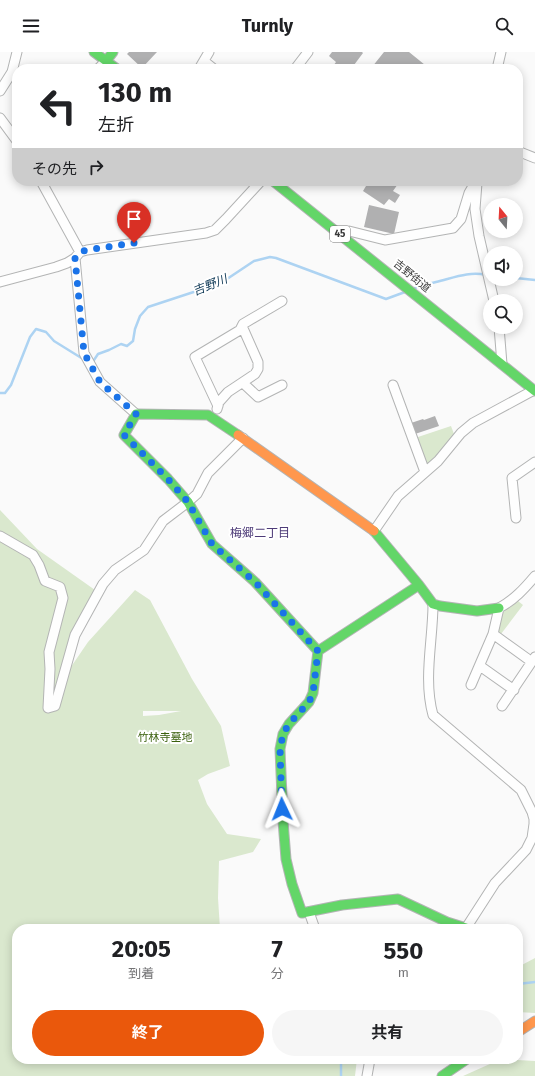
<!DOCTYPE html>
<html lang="ja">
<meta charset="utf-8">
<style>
body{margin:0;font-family:"Fira Sans","Noto Sans JP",sans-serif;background:#f6f6f6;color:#202124;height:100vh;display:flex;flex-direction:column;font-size:15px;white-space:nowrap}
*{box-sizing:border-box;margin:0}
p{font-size:13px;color:#757577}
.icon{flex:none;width:22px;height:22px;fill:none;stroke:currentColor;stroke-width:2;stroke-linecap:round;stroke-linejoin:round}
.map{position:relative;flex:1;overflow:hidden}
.panel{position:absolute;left:12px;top:872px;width:511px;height:140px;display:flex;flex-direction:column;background:#fff;border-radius:16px;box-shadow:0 2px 10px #0003}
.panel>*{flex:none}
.guide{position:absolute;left:12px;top:12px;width:511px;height:122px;border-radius:16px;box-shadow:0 2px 10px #0003;background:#fff;color:#202124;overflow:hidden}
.needle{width:26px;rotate:342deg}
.fabs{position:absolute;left:483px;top:146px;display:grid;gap:8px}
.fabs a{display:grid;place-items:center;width:40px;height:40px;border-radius:50%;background:#fff;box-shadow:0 2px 10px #0003;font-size:20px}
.pin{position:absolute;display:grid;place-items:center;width:34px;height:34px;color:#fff;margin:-41px -17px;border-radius:50% 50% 50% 0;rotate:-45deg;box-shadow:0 0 4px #0007}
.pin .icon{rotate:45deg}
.me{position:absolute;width:44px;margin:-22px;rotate:358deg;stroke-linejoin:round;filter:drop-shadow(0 0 3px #0008)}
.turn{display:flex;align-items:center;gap:14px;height:84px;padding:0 20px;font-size:18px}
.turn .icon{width:52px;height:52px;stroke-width:2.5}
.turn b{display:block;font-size:28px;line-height:34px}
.then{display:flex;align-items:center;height:38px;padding:0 20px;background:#0003;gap:8px;font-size:15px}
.eta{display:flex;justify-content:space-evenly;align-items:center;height:68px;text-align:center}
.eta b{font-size:24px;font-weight:700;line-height:28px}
.primary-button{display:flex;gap:8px;margin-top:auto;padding:8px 20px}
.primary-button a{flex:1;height:46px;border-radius:24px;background:#ea580c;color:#fff;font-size:16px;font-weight:700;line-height:46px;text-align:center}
.primary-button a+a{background:#f6f6f6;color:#202124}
header{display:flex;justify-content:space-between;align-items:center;height:52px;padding:0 20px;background:#fff;font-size:18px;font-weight:700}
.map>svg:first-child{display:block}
</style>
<header><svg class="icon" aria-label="menu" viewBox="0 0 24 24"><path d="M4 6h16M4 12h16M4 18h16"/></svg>Turnly<svg class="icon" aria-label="search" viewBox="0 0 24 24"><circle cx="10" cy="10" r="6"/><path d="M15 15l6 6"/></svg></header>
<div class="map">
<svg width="535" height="1024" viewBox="0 0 535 1024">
<rect width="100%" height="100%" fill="#fafafa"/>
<path fill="#dae8ce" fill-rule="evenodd" d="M451 374 454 382 439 404 428 414 425 413 415 386Z
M0 458 37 497 95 538 62 628 88 590 135 538 150 548 192 627 221 674 230 714 208 722 198 728 207 752 227 782 261 787 253 800 219 809 218 846 220 877H17V1007H357L355 1024H0ZM143 659H181L159 663 143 664Z
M518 549 523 553 501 582 496 580 503 560Z
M535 906V961L518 960V915Z
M501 1007 535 1009V1024H463Z"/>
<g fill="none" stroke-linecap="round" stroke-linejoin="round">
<path stroke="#add3f2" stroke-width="2.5" d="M516 226 535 228
M415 236C422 233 429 232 436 230 453 226 469 219 486 223
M92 311 98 302 109 298 121 292 127 294 133 289 135 277 140 264 148 255 221 231 254 209 270 205 276 206 386 247 405 240
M0 341H5L11 333 30 285 36 277 46 280 54 289 83 307
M518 932 535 930
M341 1024V1007"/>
</g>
<path fill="#b0b0b1" d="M129 0H157L142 16 127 2Z
M332 0H362L363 1 351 17H331L336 10 329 4Z
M384 0H409L430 17H375L372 15Z
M369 129H400L393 139 400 143 395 151 389 147 384 153 363 139Z
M369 153 399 160 394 182 364 175Z
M435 364 439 374 415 382 411 371 423 367 424 368Z"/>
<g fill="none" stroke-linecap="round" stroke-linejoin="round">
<g stroke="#b3b4b4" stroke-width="11">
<path id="street" d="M204 9 214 17
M98 17 106 9
M199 17 209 0
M295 17 308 0
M497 17 501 0
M0 39 12 20 17 0
M0 66 17 89
M520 100 535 106
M41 129 80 200
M477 131 475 157 479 184 494 249
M344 185 349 179 385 188 453 176 461 167 469 141 476 129
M75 206 84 301 100 330 136 362
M0 230 56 215 67 211 75 206 80 200 87 198 206 181 215 178 226 167 261 129
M499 275 502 312
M243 331 258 345 282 333
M393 333 425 420
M218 354 195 305 240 278 243 272 282 249
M217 357 219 350 228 340 255 322 258 317V310L242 274
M516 466 512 426 535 410
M374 479 398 444 438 409 461 381 473 371 534 338
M0 484 33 503 39 513 45 529 60 535 63 546 49 600 50 617 48 656 55 654 75 583 103 532 115 518 144 498 163 469 188 450 197 442 208 421 243 386
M433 552C433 588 423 627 433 663L521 738 532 760 534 767V772L532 786 526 798 495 831 466 876
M493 582 532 610
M480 614 514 638
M471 633 493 582 499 556C514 548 524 537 535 524
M502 654 535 605
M309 860 315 877
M367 1024 370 1007"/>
</g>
<g stroke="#b3b4b4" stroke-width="11">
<path id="fast" d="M94 0 117 17
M106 9 113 0
M273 129 535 339
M238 383 208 363 136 362 124 383 168 427 188 450 212 492 255 530 318 599 419 533
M374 479 419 533 433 552 440 554 477 559 499 556
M318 599 313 641 309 650 289 672 283 682 280 697 283 769 286 807 292 832 302 861 342 853 398 847 447 870 466 876V877
M442 1024 467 1007"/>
</g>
<g stroke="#b3b4b4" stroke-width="11">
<path id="slow" d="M238 383 374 479
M518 980 535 969"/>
</g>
<use href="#street" stroke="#fefefe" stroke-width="9"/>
<use href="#fast" stroke="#63d668" stroke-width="9"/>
<use href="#slow" stroke="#ff974d" stroke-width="9"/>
</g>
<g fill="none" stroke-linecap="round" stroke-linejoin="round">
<path stroke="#1a73e8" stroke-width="7" stroke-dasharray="0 12.6" d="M134 191 87 198 80 200 75 206 84 301 100 330 136 362 124 383 168 427 188 450 212 492 255 530 318 599 313 641 309 650 289 672 283 682 280 697 282 757"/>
</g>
<g text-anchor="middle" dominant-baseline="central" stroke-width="4" stroke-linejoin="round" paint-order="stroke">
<rect fill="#fff" stroke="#757575" stroke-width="1" x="330" y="174" width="20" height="16" rx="3"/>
<g font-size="10" font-weight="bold" fill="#3a3a3a">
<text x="340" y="182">45</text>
</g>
<g font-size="11" fill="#3a3a3a" stroke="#fff">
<text transform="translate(412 224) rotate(39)">吉野街道</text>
</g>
<g font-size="11" fill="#3b610e" stroke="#fff">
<text x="165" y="685">竹林寺墓地</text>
</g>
<g font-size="12" font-style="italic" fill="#093452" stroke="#fff">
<text transform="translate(210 233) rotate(-22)">吉野川</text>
</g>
<g font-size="12" fill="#4d3b78" stroke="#fff">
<text x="260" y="481">梅郷二丁目</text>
</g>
</g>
</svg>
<div class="fabs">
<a><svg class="needle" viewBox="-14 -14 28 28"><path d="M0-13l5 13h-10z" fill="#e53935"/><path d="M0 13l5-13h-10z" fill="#757577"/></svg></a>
<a><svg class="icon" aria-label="sound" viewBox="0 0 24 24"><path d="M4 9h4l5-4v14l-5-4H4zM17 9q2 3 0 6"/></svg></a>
<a><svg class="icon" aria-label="search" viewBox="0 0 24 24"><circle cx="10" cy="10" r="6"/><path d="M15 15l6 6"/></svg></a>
</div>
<div class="pin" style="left:134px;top:191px;background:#d93025"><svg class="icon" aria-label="arrive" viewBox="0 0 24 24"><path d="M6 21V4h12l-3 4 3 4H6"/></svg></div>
<svg class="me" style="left:282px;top:757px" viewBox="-20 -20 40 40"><path d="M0-17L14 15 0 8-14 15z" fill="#1a73e8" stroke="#fff" stroke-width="4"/></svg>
<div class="guide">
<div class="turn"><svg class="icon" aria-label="left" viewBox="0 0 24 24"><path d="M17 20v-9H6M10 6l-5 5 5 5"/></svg><div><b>130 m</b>左折</div></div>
<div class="then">その先<svg class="icon" aria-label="right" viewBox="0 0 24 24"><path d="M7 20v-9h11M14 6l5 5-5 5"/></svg></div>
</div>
<section class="panel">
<div class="eta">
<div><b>20:05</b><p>到着</p></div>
<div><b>7</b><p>分</p></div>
<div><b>550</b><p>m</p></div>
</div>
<div class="primary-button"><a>終了</a><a>共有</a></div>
</section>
</div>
